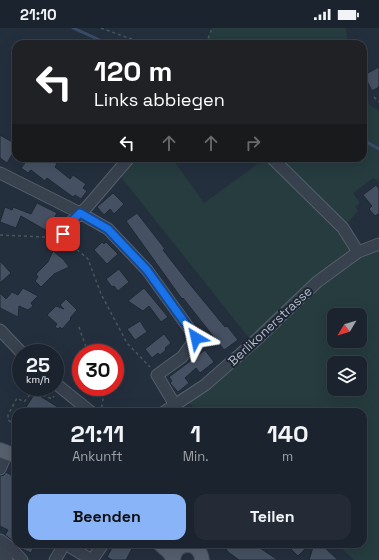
<!DOCTYPE html>
<html lang="de">
<style>
body{margin:0;font-family:"Space Grotesk",sans-serif;background:#242b36;color:#f1f3f6;height:100vh;display:flex;flex-direction:column;font-size:15px;white-space:nowrap}
*{box-sizing:border-box;margin:0}
p{font-size:13px;color:#a0a4aa}
.icon{flex:none;width:22px;height:22px;fill:none;stroke:currentColor;stroke-width:2;stroke-linecap:round;stroke-linejoin:round}
.map{position:relative;flex:1;overflow:hidden}
.drawer{position:absolute;left:12px;top:380px;width:355px;height:140px;display:flex;flex-direction:column;background:#1b232e;border-radius:12px;box-shadow:0 4px 16px #0002,0 0 0 1px #39404a}
.drawer>*{flex:none}
.guide{position:absolute;left:12px;top:12px;width:355px;height:122px;border-radius:12px;box-shadow:0 4px 16px #0002,0 0 0 1px #39404a;background:#202124;color:#fff;overflow:hidden}
.needle{width:26px;rotate:232deg}
.buttons{position:absolute;left:327px;top:280px;display:grid;gap:8px}
.buttons a{display:grid;place-items:center;width:40px;height:40px;border-radius:8px;background:#1b232e;box-shadow:0 4px 16px #0002,0 0 0 1px #39404a;font-size:20px}
.speed{position:absolute;left:12px;top:316px;display:flex;gap:8px;font-size:20px;font-weight:700;text-align:center}
.speed>*{display:grid;place-content:center;width:52px;height:52px;border-radius:50%;background:#1b232e;box-shadow:0 4px 16px #0002,0 0 0 1px #39404a;line-height:1}
.speed small{font-size:10px;font-weight:400}
.speed .limit{border:6px solid #d22;background:#fff;color:#111}
.pin{position:absolute;display:grid;place-items:center;width:34px;height:34px;color:#fff;margin:-17px;border-radius:8px;box-shadow:0 2px 6px #0006}
.me{position:absolute;width:44px;margin:-22px;rotate:324deg;stroke-linejoin:round;filter:drop-shadow(0 0 3px #0008)}
.turn{display:flex;align-items:center;gap:14px;height:84px;padding:0 16px;font-size:18px}
.turn .icon{width:52px;height:52px;stroke-width:2.5}
.turn b{display:block;font-size:28px;line-height:34px}
.lanes{display:flex;align-items:center;height:38px;padding:0 16px;background:#0003;justify-content:center;gap:20px;direction:ltr}
.lanes .off{opacity:.35}
.eta{display:flex;justify-content:space-evenly;align-items:center;height:68px;text-align:center}
.eta b{font-size:24px;font-weight:700;line-height:28px}
.button{display:flex;gap:8px;margin-top:auto;padding:8px 16px}
.button a{flex:1;height:46px;border-radius:12px;background:#8ab4f8;color:#111;font-size:16px;font-weight:700;line-height:46px;text-align:center}
.button a+a{background:#242b36;color:#f1f3f6}
.status{display:flex;justify-content:space-between;align-items:center;height:28px;padding:0 20px;background:#1b232e;direction:ltr}
.status svg{height:11px;fill:currentColor}
.map>svg:first-child{display:block}
</style>
<div class="status"><b>21:10</b><svg viewBox="0 0 49 12"><path d="M0 12V9h3v3zM5 12V6h3v6zM10 12V3h3v9zM15 12V0h3v12zM26 1h20v11H26zM47 4h2v5h-2z"/></svg></div>
<div class="map">
<svg width="379" height="532" viewBox="0 0 379 532">
<rect width="100%" height="100%" fill="#242f3e"/>
<path fill="#263c3f" fill-rule="evenodd" d="M212 0H346L348 16H206Z
M363 67 367 75 379 83V153L373 150 353 165 360 175 355 179 358 183 343 200 358 223 379 216V532H354L337 516H363V384H198L185 371 253 315 117 144 129 130H172L204 175 266 130H363ZM334 287H360V313H334ZM334 335H360V361H334Z"/>
<g fill="none" stroke-linecap="round" stroke-linejoin="round">
<path stroke="#394c67" stroke-width="3" d="M73 0 102 13 117 14 121 16
M363 112 379 121"/>
</g>
<path fill="#455162" stroke="#1f2835" d="M379 39V59L372 63 364 47Z
M0 107 16 116V120L7 135 0 130Z
M29 130H50L57 136 55 139 70 151 73 147 86 156 83 160 87 163 81 171 75 167 73 169 47 150 45 153 31 142 28 145 21 140Z
M376 157 379 161V187L378 186 375 188 369 181 372 178 363 167Z
M113 165 124 176 114 186 110 181 104 187 97 179Z
M37 175 57 185 47 203 21 188 16 200 0 194 5 179 12 182 13 179 31 186Z
M137 185 165 221 163 222 188 254 225 299 227 298 238 312 224 322 183 270 182 271 126 193Z
M102 214 104 216 106 214 118 226 107 236 94 222Z
M53 223 63 231 69 239 54 246 41 259 35 253 38 249 36 246 48 234Z
M0 233 11 245 0 255Z
M119 241 129 254 118 263 114 258 112 259 106 251Z
M23 260 38 268 31 275 33 278 28 282 19 278 18 289 0 280V265L6 271 12 264 18 267Z
M144 260 168 289 161 294 149 278 143 283 128 273Z
M66 271 77 282 70 290 71 291 62 301 60 299 58 301 55 299 57 296 47 287 56 278 64 281 60 277Z
M140 293 147 304 135 312 127 301Z
M164 306 171 315 165 320 166 322 160 327 158 325 152 330 145 321Z
M205 322 214 334 200 345 196 340 185 350 189 355 178 364 170 355 172 353 169 349Z
M35 365 53 376 65 384H23Z
M6 444 16 450V515L5 507 8 502 0 498V448L4 447Z
M17 516H35L31 525 20 520Z
M114 516H129L133 519 126 532H112L107 529Z
M223 516H254L278 532H239L228 524Z
M286 516H310L298 528Z
M314 516H321L338 532H309Z"/>
<g fill="none" stroke-linecap="round" stroke-linejoin="round">
<g stroke="#565f6c" stroke-width="13">
<path id="minor" d="M272 130 343 200 358 224
M0 145 80 185 108 201 147 242 196 310 182 329 157 347 175 377
M63 207 71 194 87 179 129 130
M0 302 22 325
M55 355 91 384
M164 384 205 357 253 315 317 254 358 224 379 216
M0 441 7 425
M0 512 12 521 22 532
M65 516 92 532
M0 525 7 532
M55 532 61 522 63 516
M92 532 103 516"/>
</g>
<g stroke="#414a57" stroke-width="16">
<path id="major" d="M0 422 16 428
M160 516 169 524 173 530
M173 532C175 512 200 512 202 532"/>
</g>
<path stroke="#44595c" stroke-width="1.5" stroke-dasharray="3 3" stroke-linecap="butt" d="M101 0 145 16
M206 16 212 0
M374 69 379 74
M0 207 44 209 53 208
M68 214 88 231 101 266 127 315 150 339
M79 299 88 325
M99 359 103 371 101 382
M16 397 8 392V387L17 370 24 374 32 364H37L52 371 54 368"/>
<use href="#minor" stroke="#38414e" stroke-width="11"/>
<use href="#major" stroke="#56606e" stroke-width="14"/>
</g>
<g fill="none" stroke-linecap="round" stroke-linejoin="round">
<g stroke="#114b97" stroke-width="10">
<path id="route" d="M63 206 71 194 80 185 108 201 147 242 196 310"/>
</g>
<use href="#route" stroke="#1a73e8" stroke-width="7"/>
</g>
<g text-anchor="middle" dominant-baseline="central" stroke-width="4" stroke-linejoin="round" paint-order="stroke">
<g font-size="13" fill="#b4bcc9" stroke="#1d2633">
<text transform="translate(270 298) rotate(-43)">Berlikonerstrasse</text>
</g>
</g>
</svg>
<div class="buttons">
<a><svg class="needle" viewBox="-14 -14 28 28"><path d="M0-13l5 13h-10z" fill="#e53935"/><path d="M0 13l5-13h-10z" fill="#a0a4aa"/></svg></a>
<a><svg class="icon" aria-label="layers" viewBox="0 0 24 24"><path d="M12 4l9 5-9 5-9-5zM3 14l9 5 9-5"/></svg></a>
</div>
<div class="speed"><div>25<small>km/h</small></div><div class="limit">30</div></div>
<div class="pin" style="left:63px;top:206px;background:#d93025"><svg class="icon" aria-label="arrive" viewBox="0 0 24 24"><path d="M6 21V4h12l-3 4 3 4H6"/></svg></div>
<svg class="me" style="left:196px;top:310px" viewBox="-20 -20 40 40"><path d="M0-17L14 15 0 8-14 15z" fill="#1a73e8" stroke="#fff" stroke-width="4"/></svg>
<div class="guide">
<div class="turn"><svg class="icon" aria-label="left" viewBox="0 0 24 24"><path d="M17 20v-9H6M10 6l-5 5 5 5"/></svg><div><b>120 m</b>Links abbiegen</div></div>
<div class="lanes"><svg class="icon" aria-label="left" viewBox="0 0 24 24"><path d="M17 20v-9H6M10 6l-5 5 5 5"/></svg><svg class="icon off" aria-label="ahead" viewBox="0 0 24 24"><path d="M12 20V5M6 11l6-6 6 6"/></svg><svg class="icon off" aria-label="ahead" viewBox="0 0 24 24"><path d="M12 20V5M6 11l6-6 6 6"/></svg><svg class="icon off" aria-label="right" viewBox="0 0 24 24"><path d="M7 20v-9h11M14 6l5 5-5 5"/></svg></div>
</div>
<section class="drawer">
<div class="eta">
<div><b>21:11</b><p>Ankunft</p></div>
<div><b>1</b><p>Min.</p></div>
<div><b>140</b><p>m</p></div>
</div>
<div class="button"><a>Beenden</a><a>Teilen</a></div>
</section>
</div>
